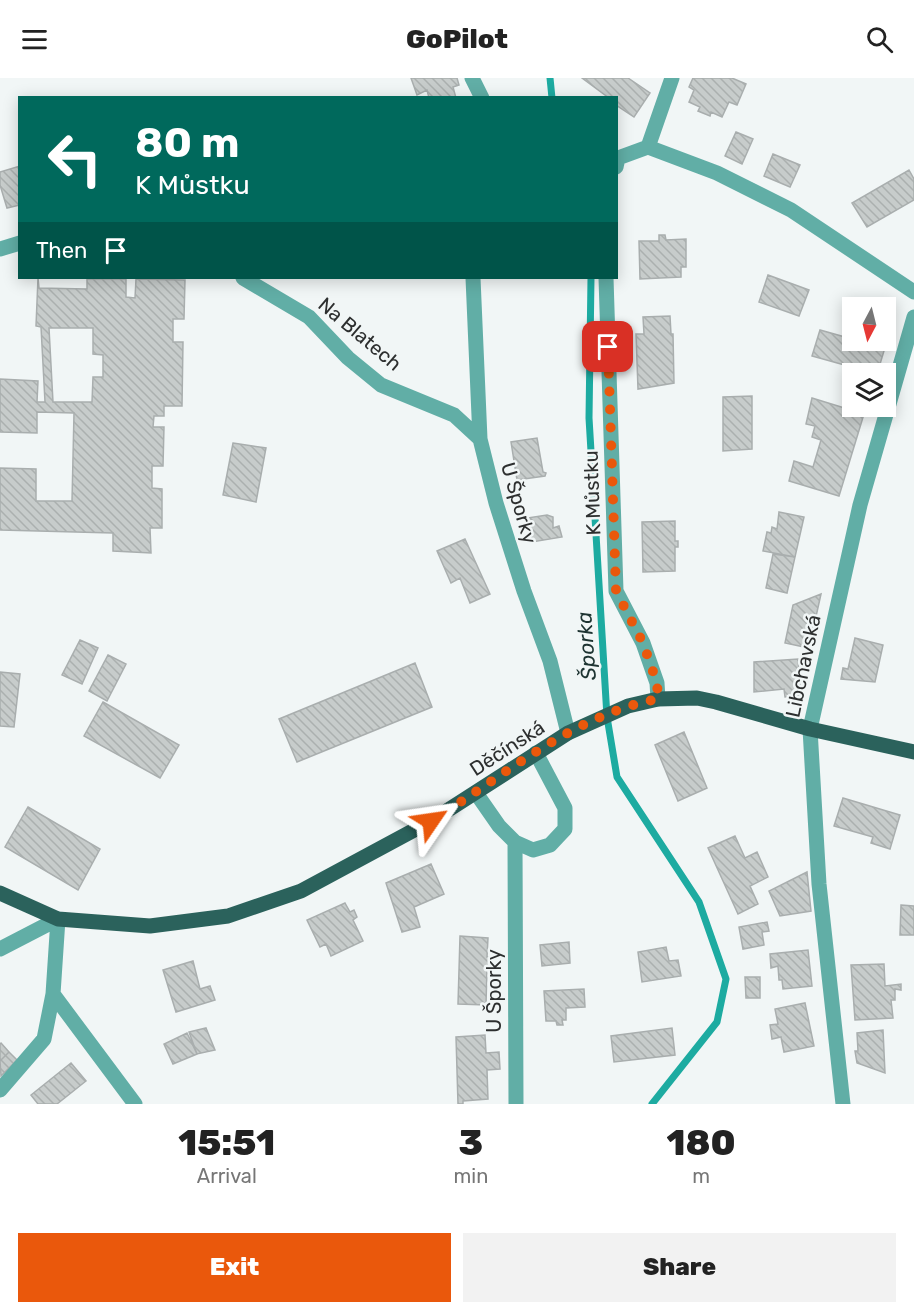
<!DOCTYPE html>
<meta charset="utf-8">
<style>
body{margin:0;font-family:Rubik,sans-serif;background:#f2f2f2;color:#222;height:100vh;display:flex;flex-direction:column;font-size:22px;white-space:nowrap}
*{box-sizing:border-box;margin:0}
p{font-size:20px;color:#767676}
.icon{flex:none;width:33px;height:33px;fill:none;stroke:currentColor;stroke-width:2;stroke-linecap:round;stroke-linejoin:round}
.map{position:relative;height:1026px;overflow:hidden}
.side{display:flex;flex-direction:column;background:#fff;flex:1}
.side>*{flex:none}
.banner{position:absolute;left:18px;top:18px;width:600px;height:183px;border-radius:0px;box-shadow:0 3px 15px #0003;background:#00695c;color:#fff;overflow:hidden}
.needle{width:39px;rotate:187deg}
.fabs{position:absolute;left:842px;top:219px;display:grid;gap:12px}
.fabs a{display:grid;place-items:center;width:54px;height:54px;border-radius:0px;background:#fff;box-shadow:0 3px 15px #0003;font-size:30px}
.pin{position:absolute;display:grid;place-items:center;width:51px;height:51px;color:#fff;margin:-26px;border-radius:12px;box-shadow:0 3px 9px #0006}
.me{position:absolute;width:66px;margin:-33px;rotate:58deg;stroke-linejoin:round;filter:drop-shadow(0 0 4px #0008)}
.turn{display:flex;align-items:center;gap:21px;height:126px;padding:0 18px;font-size:27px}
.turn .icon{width:78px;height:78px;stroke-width:2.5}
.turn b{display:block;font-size:42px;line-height:51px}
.then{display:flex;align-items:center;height:57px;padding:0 18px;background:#0003;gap:12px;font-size:22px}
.eta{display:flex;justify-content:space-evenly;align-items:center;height:102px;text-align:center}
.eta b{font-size:36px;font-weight:800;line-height:42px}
.action{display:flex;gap:12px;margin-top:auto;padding:12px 18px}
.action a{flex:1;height:69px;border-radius:0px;background:#ea580c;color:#fff;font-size:24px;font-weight:800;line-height:69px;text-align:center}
.action a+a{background:#f2f2f2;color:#222}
header{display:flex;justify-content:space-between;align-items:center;height:78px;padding:0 18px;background:#fff;font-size:27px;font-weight:800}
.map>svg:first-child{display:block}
</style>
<header><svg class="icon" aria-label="menu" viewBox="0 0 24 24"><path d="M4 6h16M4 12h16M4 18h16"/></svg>GoPilot<svg class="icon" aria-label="search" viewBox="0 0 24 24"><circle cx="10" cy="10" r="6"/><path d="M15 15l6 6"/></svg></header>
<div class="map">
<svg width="914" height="1026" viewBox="0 0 914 1026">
<defs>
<pattern id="building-back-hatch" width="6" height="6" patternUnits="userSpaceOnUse" patternTransform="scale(1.5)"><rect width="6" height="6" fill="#c7cccb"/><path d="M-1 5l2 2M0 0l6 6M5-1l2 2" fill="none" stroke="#abb0af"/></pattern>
</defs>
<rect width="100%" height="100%" fill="#f1f6f6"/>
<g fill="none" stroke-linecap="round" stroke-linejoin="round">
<path stroke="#1daba1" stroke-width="7" d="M550 0 552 20
M591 200 589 340 607 639 617 699 699 824 726 901 717 944 652 1026"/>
</g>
<path fill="url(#building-back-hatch)" stroke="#a9aeae" stroke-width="1.5" fill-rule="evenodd" d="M411 0H457L459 7 453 9 456 20H429L427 12 417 17Z
M582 0H628L650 15 634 39 616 27V20H609Z
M693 0H732L746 6 737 27 729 24 722 39 711 34 710 38 698 33 700 29 689 24 694 12 689 9Z
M736 54 753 61 742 86 725 78Z
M773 76 800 87 790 109 764 98Z
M20 88V127L7 130 0 107V94Z
M909 92 914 101V122L867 149 852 125Z
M659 157H665L666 162 686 161V189H681V199L640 201 639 163H659Z
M768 197 809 212 799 238 759 224Z
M38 200 39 210 87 211V201H126V219L135 220 136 201 185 202 184 241H173V264H183L182 328H164V338H154L153 349H164L163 388H152V410L162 411V450H150L151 475 113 473V455L0 452V390L36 391V423H72L74 335 37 334V355L0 354V301L38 303 37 324H45L41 249 36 248ZM49 250H93V276L103 277V299H93L92 324H53Z
M670 238 671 256H673L674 305 638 311 636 256H644L643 239Z
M852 239V262H885V240L893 243 877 296 812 278 820 252 845 259Z
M752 318V371L723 373V319Z
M812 320 864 336 839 418 789 403 794 383 813 389 821 362 812 359 815 348 806 346Z
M537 360 543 394 546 395 545 398 517 402 511 364Z
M233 365 266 370 256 424 223 417Z
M779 434 804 439 795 479 763 473 767 454 771 455 772 449 777 451Z
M547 437 553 439V450L559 448 562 459 532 464 527 440Z
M675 443V463H678V469H675V493L643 494 642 444Z
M465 461 490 516 470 525 460 500 451 505 437 473Z
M773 476 795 479 787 515 766 510Z
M821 516 809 570 785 565 793 527Z
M855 560 883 567 875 604 841 601 843 590 848 591Z
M80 562 98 570 82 606 62 597Z
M108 577 126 586 107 623 89 613Z
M798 581 801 617 785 619 784 611 754 614V584Z
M415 585 432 629 297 684 279 641Z
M0 594 20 596 14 649 0 648Z
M103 624 179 667 160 700 84 658Z
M684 654 707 710 678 723 655 667Z
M843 720 900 737 890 771 871 765 873 759 834 748Z
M28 729 100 771 78 812 5 769Z
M735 758 745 780 757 774 768 799 750 808 758 826 738 836 708 770Z
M431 786 444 816 414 829 420 849 402 854 386 805Z
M807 794 811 833 780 838 769 813Z
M345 825 350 834 354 832 357 839 353 842 363 863 331 878 326 866 320 869 307 842Z
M901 827 914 828V857H900Z
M767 844 769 853 762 854 764 867 743 871 739 849Z
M460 858 488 860 487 879H493V890H487L486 927 458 926Z
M569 864 570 885 542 888 540 867Z
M666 869 669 883 678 882 681 898 642 904 638 874Z
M808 872 812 908 783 911 782 902H779L778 888 771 890 770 876Z
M193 883 200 911 210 908 215 922 176 934 163 892Z
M884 886 885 908 901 906V912L895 911V922H891L893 940 855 942 851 887Z
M745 899H760V920H746Z
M584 911 585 929 566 930V942H562L563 947H557L556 943H546L544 913Z
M805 925 814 968 784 974 781 959 772 961 770 947 778 946 775 931Z
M206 950 215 972 197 976 189 954Z
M672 950 675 977 614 984 611 958Z
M883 952 885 995 857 985 855 973H858L857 955Z
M187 955 197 976 173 986 164 966Z
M485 957 486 975 499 974 500 991 487 992 488 1021 463 1023V1026H458L456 959Z
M1 965 9 974 0 983V966Z
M9 974 17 982 1 998 0 983Z
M71 985 86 1003 57 1026H38L31 1017Z"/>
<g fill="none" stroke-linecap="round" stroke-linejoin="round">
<path stroke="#61aea6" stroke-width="15" d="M472 0 482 20
M648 69 717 95 791 132 914 214
M616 89 618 80 648 69 672 0
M0 171 20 165
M243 200 309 239 348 280 381 307 454 337 480 361
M473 200 480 361 496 425 524 513 550 583 568 655
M606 200 616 513 643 565 657 605 658 621
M476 715 499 748 515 764 533 772 550 767 565 751V730L536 675
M515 764 516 1026
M58 841 53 916 135 1026
M0 871 58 841
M0 1012 44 961 53 916
M843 1026 819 806 810 651 860 427 914 239"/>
<path stroke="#2b625c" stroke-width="15" d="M0 815 58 841 150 848 228 838 301 813 431 743 568 655 628 628 658 621 697 620 716 624 810 651 914 674"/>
</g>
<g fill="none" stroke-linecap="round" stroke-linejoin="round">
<path stroke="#ea580c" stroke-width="10" stroke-dasharray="0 18" d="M431 743C503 699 573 637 658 621L657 605 643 565 616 513 608 269"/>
</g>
<g text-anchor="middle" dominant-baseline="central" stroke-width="5" stroke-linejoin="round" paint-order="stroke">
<g font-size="20" fill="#2d2f2f" stroke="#f1f6f6">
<text transform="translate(360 256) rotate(40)">Na Blatech</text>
<text transform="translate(592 415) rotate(-92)">K Můstku</text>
<text transform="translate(519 425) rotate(74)">U Šporky</text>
<text transform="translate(803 588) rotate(-78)">Libchavská</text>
<text transform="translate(507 670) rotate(-33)">Děčínská</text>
<text transform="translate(494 913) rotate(-90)">U Šporky</text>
</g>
<g font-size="21" font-style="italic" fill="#1e3432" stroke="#f1f6f6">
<text transform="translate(586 568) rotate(-94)">Šporka</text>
</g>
</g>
</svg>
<div class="fabs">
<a><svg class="needle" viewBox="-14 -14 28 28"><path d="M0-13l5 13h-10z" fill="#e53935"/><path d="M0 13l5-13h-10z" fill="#767676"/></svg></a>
<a><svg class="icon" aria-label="layers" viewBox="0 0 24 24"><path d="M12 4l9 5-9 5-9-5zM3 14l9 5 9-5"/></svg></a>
</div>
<div class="pin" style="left:608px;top:269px;background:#d93025"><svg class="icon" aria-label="arrive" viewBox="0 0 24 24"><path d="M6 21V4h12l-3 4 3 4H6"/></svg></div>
<svg class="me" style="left:431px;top:743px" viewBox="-20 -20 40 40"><path d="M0-17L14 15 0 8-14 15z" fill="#ea580c" stroke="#fff" stroke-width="4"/></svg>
<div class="banner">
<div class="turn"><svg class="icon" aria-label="left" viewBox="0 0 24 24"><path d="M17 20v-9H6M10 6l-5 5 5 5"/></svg><div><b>80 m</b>K Můstku</div></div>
<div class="then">Then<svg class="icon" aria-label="arrive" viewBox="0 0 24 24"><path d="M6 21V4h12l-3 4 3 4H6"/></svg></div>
</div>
</div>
<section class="side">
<div class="eta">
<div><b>15:51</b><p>Arrival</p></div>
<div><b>3</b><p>min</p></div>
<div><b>180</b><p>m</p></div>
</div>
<div class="action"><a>Exit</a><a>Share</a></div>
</section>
